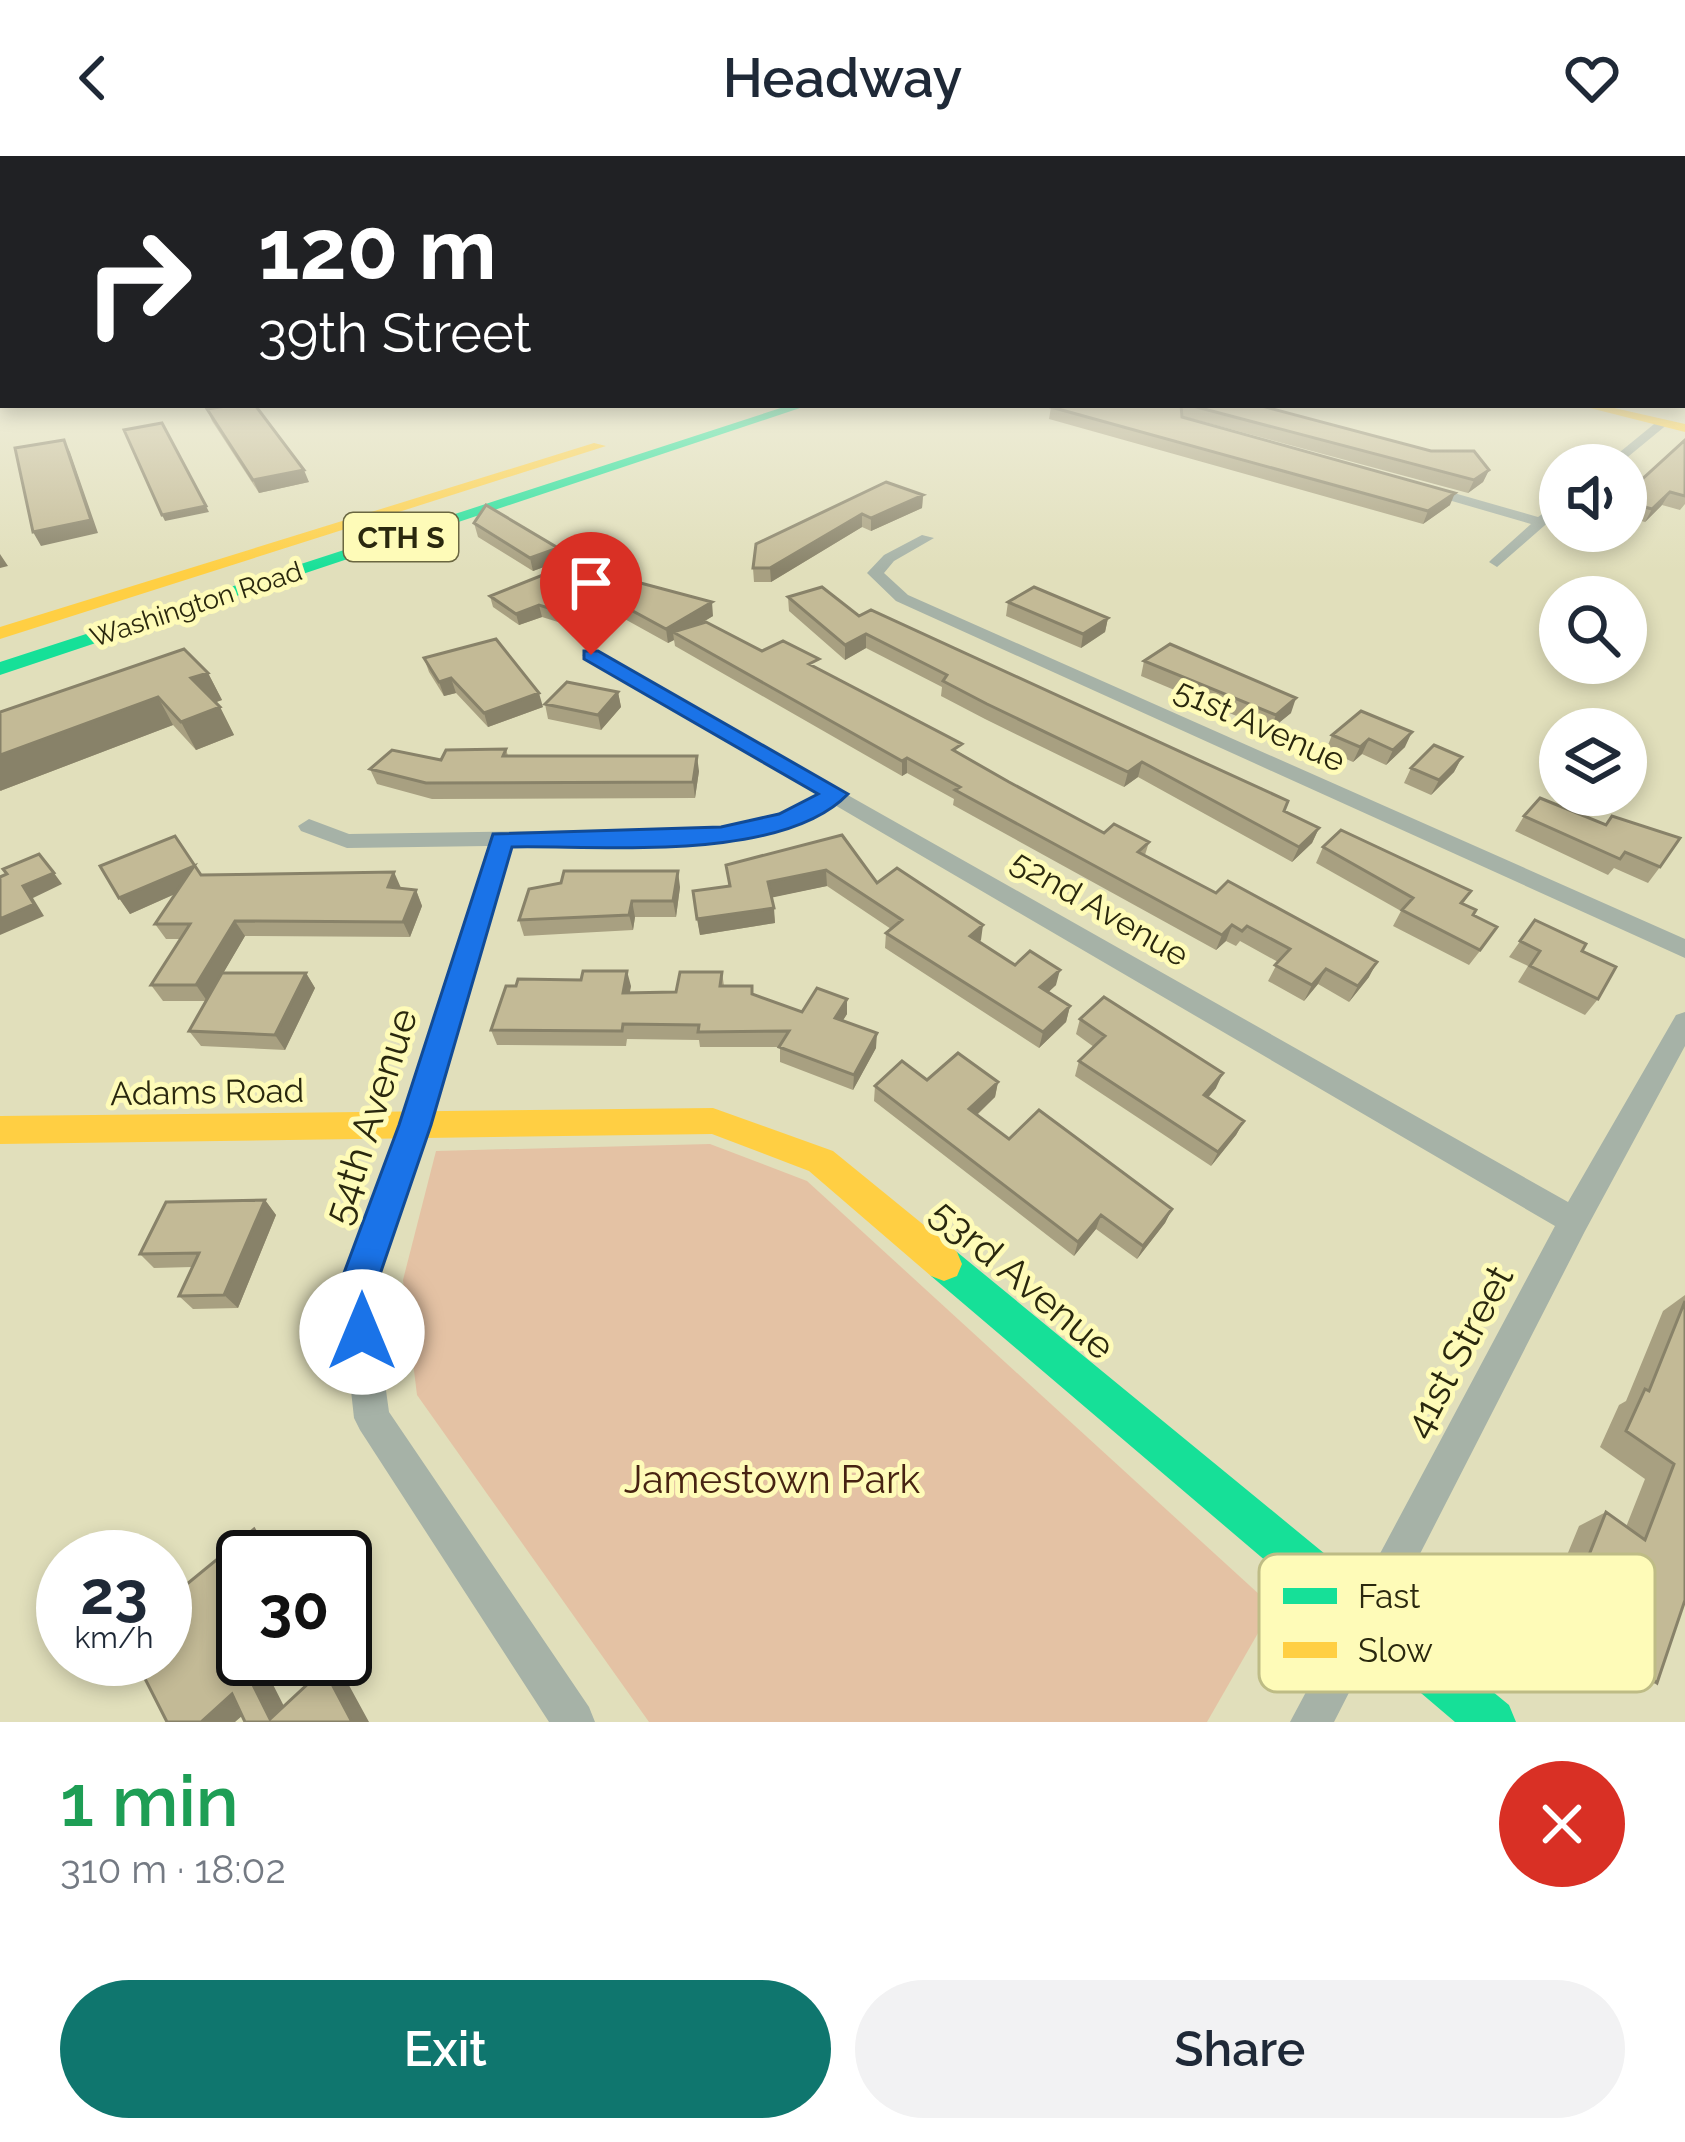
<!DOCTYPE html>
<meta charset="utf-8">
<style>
body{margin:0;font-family:Raleway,sans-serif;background:#f2f2f3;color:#1f2937;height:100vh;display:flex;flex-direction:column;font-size:45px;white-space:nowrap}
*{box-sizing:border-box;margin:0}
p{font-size:39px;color:#747a83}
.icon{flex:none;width:66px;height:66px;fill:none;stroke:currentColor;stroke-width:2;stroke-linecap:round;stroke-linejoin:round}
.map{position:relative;height:1566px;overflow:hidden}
.sheet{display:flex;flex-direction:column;background:#fff;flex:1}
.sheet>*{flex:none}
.guide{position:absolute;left:0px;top:0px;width:1686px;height:252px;box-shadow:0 6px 18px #0003;background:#202124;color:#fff;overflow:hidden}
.tools{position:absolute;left:1539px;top:288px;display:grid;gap:24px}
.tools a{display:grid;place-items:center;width:108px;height:108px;border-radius:50%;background:#fff;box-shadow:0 6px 18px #0003;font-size:60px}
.speed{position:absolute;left:36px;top:1374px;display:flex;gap:24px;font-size:60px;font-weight:700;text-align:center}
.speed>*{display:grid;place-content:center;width:156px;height:156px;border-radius:50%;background:#fff;box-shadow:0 6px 18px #0003;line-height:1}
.speed small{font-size:30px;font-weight:400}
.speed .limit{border:6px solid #111;border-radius:18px;background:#fff;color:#111}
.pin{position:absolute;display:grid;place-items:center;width:102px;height:102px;color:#fff;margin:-123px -51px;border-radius:50% 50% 50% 0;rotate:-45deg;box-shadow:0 0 12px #0007}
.pin .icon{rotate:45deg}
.me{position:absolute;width:132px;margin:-66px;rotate:0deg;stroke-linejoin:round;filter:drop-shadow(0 0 9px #0008)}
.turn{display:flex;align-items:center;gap:42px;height:252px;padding:0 60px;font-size:54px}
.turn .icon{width:156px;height:156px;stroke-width:2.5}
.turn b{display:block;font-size:84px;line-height:102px}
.round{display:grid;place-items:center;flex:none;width:126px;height:126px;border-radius:63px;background:#f2f2f3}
.headline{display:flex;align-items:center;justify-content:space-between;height:204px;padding:0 60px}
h1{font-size:72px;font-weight:600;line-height:90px;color:#1e9e55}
.action{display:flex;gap:24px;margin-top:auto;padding:24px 60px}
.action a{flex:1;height:138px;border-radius:72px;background:#0f766e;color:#fff;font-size:48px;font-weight:600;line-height:138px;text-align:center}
.action a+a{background:#f2f2f3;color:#1f2937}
header{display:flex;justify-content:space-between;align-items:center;height:156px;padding:0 60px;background:#fff;font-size:54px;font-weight:600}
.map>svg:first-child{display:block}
</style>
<header><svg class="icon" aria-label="back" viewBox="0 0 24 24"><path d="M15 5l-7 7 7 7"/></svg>Headway<svg class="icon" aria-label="heart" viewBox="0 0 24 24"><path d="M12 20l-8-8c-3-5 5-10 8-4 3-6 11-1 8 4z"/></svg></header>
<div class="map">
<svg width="1685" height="1566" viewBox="0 0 1685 1566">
<rect width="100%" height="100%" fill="#e1dfbb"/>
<path fill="#e4c2a4" d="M710 988 807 1025 1273 1451 1207 1566H649L417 1239 403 1124 436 995Z"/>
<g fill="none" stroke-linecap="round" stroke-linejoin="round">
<path fill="#a6b2a7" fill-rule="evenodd" d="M1659 264 1669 267 1618 309H1604Z
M1426 329 1538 361 1560 345V356L1497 411 1489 406 1492 403 1531 368 1421 336 1419 333Z
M922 379 934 382 894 405 884 417 908 439 1685 783V802L896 445 867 417 884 399Z
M591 494 1568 1046 1676 859 1685 856V890L1585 1075 1334 1566H1290L1555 1070 833 648 794 669 721 686 510 689 429 969 372 1133 389 1256 589 1551 595 1566H549L360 1274 354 1262 340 1133 401 969 488 690 347 692 301 675 298 670 309 663 349 678 721 672 779 659 818 639 585 503 582 499Z"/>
<path fill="#16e098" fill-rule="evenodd" d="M790 249H809L0 519V506Z
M944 1091 957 1096 1509 1549 1516 1566H1455L931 1120 926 1108 931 1096Z"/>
<path fill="#ffcf43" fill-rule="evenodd" d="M1578 249H1601L1685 268V276Z
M594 287 606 290 0 483V471Z
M713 952 833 995 957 1096 962 1108 957 1120 944 1125 931 1120 809 1015 712 978 0 988V960Z"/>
</g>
<path fill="#a8a081" d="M1057 249H1258L1489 314 1483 326 1468 337 1182 260 1450 349 1423 368 1049 263 1051 251Z
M207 253 309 326 259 337 212 265Z
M1685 284V348L1680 354 1662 349 1645 366 1626 361V338Z
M923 339 922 352 871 375 862 371 771 426H754L753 412 756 388Z
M474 367 560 405 533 415 478 381Z
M605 438 607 449 574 471 542 461 519 469 493 451 490 440Z
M788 441 859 460 1284 655 1319 672 1312 687 1292 706 1138 621 1124 631 985 563 941 540 942 531 866 492 845 504 789 455Z
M609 442 713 460 701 467 762 495 819 513 1009 626 1104 677 1149 686 1145 699 1369 821 1349 846 1318 828 1304 845 1268 825 1278 806 1240 785 1236 790 1226 785 1216 794 953 649 954 643 907 617 902 620 675 490 674 484 668 487 612 456Z
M1008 446 1108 462 1105 476 1081 492 1006 460Z
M424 502 543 551 488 571 456 537 444 540 429 516Z
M1144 505 1291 557 1270 574 1141 520Z
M208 517 222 544 215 546 220 551 234 579 196 594 173 569 0 635Z
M618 536 621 551 601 574 548 563 545 548Z
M1361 555 1405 591 1386 609 1362 598 1353 606 1326 594 1332 579Z
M506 593 508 600 699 615 695 642 432 643 377 628 370 613 441 604Z
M1462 601 1454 616 1431 639 1404 627 1411 612Z
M1540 642 1660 711 1648 727 1614 712 1608 719 1515 675 1524 660Z
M842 679 877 727 981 784 979 786 1015 809 1056 829 1048 836 1070 850 1066 866 1039 892 885 792 886 777 891 773 827 730 772 741 775 767 700 779 693 735 729 730 726 709Z
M1323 691 1471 735 1463 748 1473 759 1487 786 1469 809 1393 770 1401 755 1316 707Z
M201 719 416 734 422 750 410 781 245 780 223 817H306L315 832 285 894 201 890 189 875 206 845H163L151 829 180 783H166L155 768 175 738 130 758 119 742Z
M680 731 676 761H635L633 774 524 780 519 764Z
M1535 764 1582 795 1598 843 1585 859 1518 826 1528 810 1509 801Z
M722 816 724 830H752L753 839 802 856 847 858 843 864 876 892 853 934 780 906V891H700L699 884 627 883 626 890 497 889 491 874 631 830 629 837 676 836Z
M1080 863 1216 932 1208 942 1244 965 1236 979 1211 1010 1075 920 1079 905 1094 891 1076 878Z
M927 924 998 926 995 941 977 959 1009 983 1172 1053 1165 1067 1137 1103 1096 1073 1074 1100 874 945 875 930Z
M265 1044 276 1059 238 1152 193 1153 179 1140 192 1111 154 1112 140 1098Z
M1685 1139V1444L1657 1527 1625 1535 1528 1458 1546 1412 1565 1404 1579 1370 1606 1356 1626 1371 1645 1323 1600 1291 1619 1249 1626 1245 1663 1155Z"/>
<path fill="#888269" d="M64 284 70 296 98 377 41 390 33 376Z
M304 314 309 326 259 337 253 324Z
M1489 314 1483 326 1468 337 1474 324Z
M1670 336 1662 349 1645 366 1652 353Z
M1455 337 1450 349 1423 368 1428 355Z
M923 339 922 352 871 375V362Z
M206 350 209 356 165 365 162 359Z
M862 358V371L771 426 770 412Z
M558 392 560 405 533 415 530 402Z
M0 398 8 410 0 412Z
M605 438 607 449 574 471 572 459Z
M712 446 713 460 680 480 673 476 674 484 668 487 666 473Z
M539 449 542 461 519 469 516 458Z
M1108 462 1105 476 1081 492 1083 478Z
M866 478V492L845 504V489Z
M208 517 222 544 206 550 191 522Z
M451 522 456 537 444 540 439 526Z
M618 536 621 551 601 574 598 559Z
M539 537 543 551 488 571 484 557Z
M158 541 173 569 0 635V599Z
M1296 542 1291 557 1270 574 1276 559Z
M220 551 234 579 196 594 181 566Z
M1412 576 1405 591 1386 609 1393 594Z
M1369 583 1362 598 1353 606 1360 591Z
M697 600 699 615 695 642 693 626Z
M1462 601 1454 616 1431 639 1439 624Z
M907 602V617L902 620V605Z
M1142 606 1138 621 1124 631 1128 616Z
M1319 672 1312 687 1292 706 1299 691Z
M194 710 204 725 130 758 119 742Z
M826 714 827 730 770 742 768 726Z
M678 715 680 731 676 761 673 745Z
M394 716 401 732 388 731Z
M54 717 62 728 33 742 44 760 0 779V763L23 730Z
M416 734 422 750 410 781 403 766Z
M632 745 635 761 633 774 629 759Z
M774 752 775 767 700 779 697 763Z
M235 765 245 780 207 845 196 829Z
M983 769 981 784 968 795 970 780Z
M1232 769 1226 785 1216 794 1222 779Z
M1377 806 1369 821 1349 846 1358 830Z
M1326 813 1318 828 1304 845 1312 829Z
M1060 814 1056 829 1037 847 1040 831Z
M627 815 631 830 627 852 623 837Z
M306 817 315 832 285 894 275 879Z
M847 843V858L835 877V862Z
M1070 850 1066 866 1039 892 1043 876Z
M877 877 876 892 853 934 854 919Z
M1223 917 1216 932 1197 954 1204 939Z
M998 926 995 941 967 968 969 953Z
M1244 965 1236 979 1211 1010 1218 996Z
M265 1044 276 1059 238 1152 224 1139Z
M1172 1053 1165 1067 1137 1103 1143 1090Z
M1101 1059 1096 1073 1074 1100 1078 1086Z
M254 1373 276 1386 284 1401H269Z
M243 1480V1503H260L292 1566 270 1563 233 1489Z
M324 1513 345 1522 369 1566H352Z
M232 1538 257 1547 235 1566H201Z"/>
<path fill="#c3ba96" stroke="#888269" stroke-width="3" d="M233 249H255L304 314 253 324 207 253Z
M1057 249H1181L1182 261 1455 337 1428 355 1051 251Z
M1189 249H1258L1431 295H1474L1489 314 1474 324Z
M162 267 206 350 162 359 124 274Z
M64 284 91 364 33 376 15 292Z
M1685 284V340L1670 336 1652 353 1626 346V338Z
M886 326 923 339 871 362 862 358 770 412H753L756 388Z
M486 349 558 392 530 402 474 367Z
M558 413 605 438 572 459 539 449 516 458 490 440Z
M633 425 712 446 666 473 609 442Z
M822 431 859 460 871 454 1288 645 1284 655 1319 672 1299 691 1142 606 1128 616 987 548 943 525 947 519 866 478 845 489 788 441Z
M1034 431 1108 462 1083 478 1008 446Z
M706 466 762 495 783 485 819 503 809 508 962 588 953 594 1009 626 1104 677 1114 668 1149 686 1138 696 1216 737 1228 725 1377 806 1358 830 1326 813 1312 829 1275 809 1290 793 1247 770 1242 775 1232 769 1222 779 955 634 960 631 907 602 902 605 673 476Z
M496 483 539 537 484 557 451 522 439 526 424 502Z
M1170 488 1296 542 1276 559 1144 505Z
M184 493 208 517 191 522 220 551 181 566 158 541 0 599V556Z
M567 526 618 536 598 559 545 548Z
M1361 555 1412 576 1393 594 1369 583 1360 591 1332 579Z
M1434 589 1462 601 1439 624 1411 612Z
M506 593 503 600H697L693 626 426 627 370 613 392 594 441 604 446 594Z
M1540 642 1606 669 1612 660 1680 682 1660 711 1625 696 1620 703 1524 660Z
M1341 674 1471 735 1461 747 1476 754 1473 759 1497 771 1480 794 1402 754 1413 742 1323 691Z
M842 679 877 727 897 712 983 769 970 780 1015 809 1030 795 1060 814 1040 831 1070 850 1043 876 886 777 902 764 826 714 768 726 774 752 697 763 693 735 730 730 726 709Z
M175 680 201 719 394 716 388 731 416 734 403 766 235 765 196 829H151L190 768H155L194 710 119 742 100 710Z
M39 698 54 717 23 730 34 748 0 763V721L7 718 3 713Z
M564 715H678L673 745H632L629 759 519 764 529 733 561 727Z
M1535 764 1586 788 1582 795 1616 811 1598 843 1530 810 1540 795 1520 785Z
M583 815H627L623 837 676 836 680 816H722L720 830H752V838L802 856 817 832 847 843 835 862 877 877 854 919 779 891 789 875 698 876 699 869 623 868 622 875 491 874 506 830H516L518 823 581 824Z
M222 817H306L275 879 189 875Z
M1104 841 1223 917 1204 939 1244 965 1218 996 1079 905 1105 880 1080 863Z
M958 897 998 926 969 953 1009 983 1039 954 1172 1053 1143 1090 1101 1059 1078 1086 875 930 902 905 927 924Z
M265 1044 224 1139 179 1140 199 1097 140 1098 166 1046Z
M1685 1145V1444L1657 1527 1554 1447 1573 1400 1585 1409 1606 1356 1645 1384 1674 1308 1626 1275 1645 1233 1649 1235Z
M254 1373 269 1401H243V1480L233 1489 270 1563 324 1513 352 1566H245L232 1538 201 1566H167L135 1503H165V1446Z"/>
<linearGradient id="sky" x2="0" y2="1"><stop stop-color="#73b9e0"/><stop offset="0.47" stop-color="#f2f1e0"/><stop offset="1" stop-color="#f2f1e0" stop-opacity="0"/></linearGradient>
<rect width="1685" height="415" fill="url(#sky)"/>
<path fill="#1a73e8" stroke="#114b97" stroke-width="3" d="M584 495H598L848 638C782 707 601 689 512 691L431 969 375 1133 381 1176 375 1189 362 1195 348 1189 338 1133 399 969 493 678 721 671 779 658 818 638 584 503Z"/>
<g text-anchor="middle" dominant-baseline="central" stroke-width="10" stroke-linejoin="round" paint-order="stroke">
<g font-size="27" fill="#2a280e" stroke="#fefbb8">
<text transform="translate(196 448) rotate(-18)">Washington Road</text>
</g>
<rect fill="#fefbb8" stroke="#6a6741" stroke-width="3" x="344" y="357" width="114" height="48" rx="9"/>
<g font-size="30" font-weight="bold" fill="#2a280e">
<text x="401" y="381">CTH S</text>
</g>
<g font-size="33" fill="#2a280e" stroke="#fefbb8">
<text transform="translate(1260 569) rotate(24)">51st Avenue</text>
<text transform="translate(1100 752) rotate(30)">52nd Avenue</text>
<text transform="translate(207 936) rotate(-1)">Adams Road</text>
</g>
<g font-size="39" fill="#2a280e" stroke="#fefbb8">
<text transform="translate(370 960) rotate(-72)">54th Avenue</text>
<text transform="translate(1023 1123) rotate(40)">53rd Avenue</text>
<text transform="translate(1458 1195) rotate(-62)">41st Street</text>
</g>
<g font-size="39" fill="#472312" stroke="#fefbb8">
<text x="772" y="1323">Jamestown Park</text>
</g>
</g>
<rect x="1259" y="1398" width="396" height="138" rx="18" fill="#fefbb8" stroke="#bebc85" stroke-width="3"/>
<rect x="1283" y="1432" width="54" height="16" fill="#16e098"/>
<rect x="1283" y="1486" width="54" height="16" fill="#ffcf43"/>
<g font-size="33" fill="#2a280e">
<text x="1358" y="1452">Fast</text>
<text x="1358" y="1506">Slow</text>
</g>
</svg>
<div class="tools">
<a><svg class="icon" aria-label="sound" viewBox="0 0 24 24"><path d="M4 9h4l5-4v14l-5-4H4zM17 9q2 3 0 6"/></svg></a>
<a><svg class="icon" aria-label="search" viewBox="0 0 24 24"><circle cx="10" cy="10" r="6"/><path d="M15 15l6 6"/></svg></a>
<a><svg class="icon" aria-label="layers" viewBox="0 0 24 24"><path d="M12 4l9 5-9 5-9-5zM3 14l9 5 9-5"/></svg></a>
</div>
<div class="speed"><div>23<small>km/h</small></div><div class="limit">30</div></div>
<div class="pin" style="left:591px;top:499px;background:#d93025"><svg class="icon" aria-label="arrive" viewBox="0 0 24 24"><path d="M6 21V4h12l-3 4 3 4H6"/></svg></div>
<svg class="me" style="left:362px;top:1176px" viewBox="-20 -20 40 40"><circle r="19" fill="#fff"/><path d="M0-13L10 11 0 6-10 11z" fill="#1a73e8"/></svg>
<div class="guide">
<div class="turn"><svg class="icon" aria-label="right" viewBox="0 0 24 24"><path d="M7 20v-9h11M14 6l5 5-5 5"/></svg><div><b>120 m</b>39th Street</div></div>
</div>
</div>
<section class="sheet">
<div class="headline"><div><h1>1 min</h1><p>310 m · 18:02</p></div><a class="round" style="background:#d93025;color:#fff"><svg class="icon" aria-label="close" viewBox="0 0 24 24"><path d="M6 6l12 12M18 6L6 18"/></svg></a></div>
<div class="action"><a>Exit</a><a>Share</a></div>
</section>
